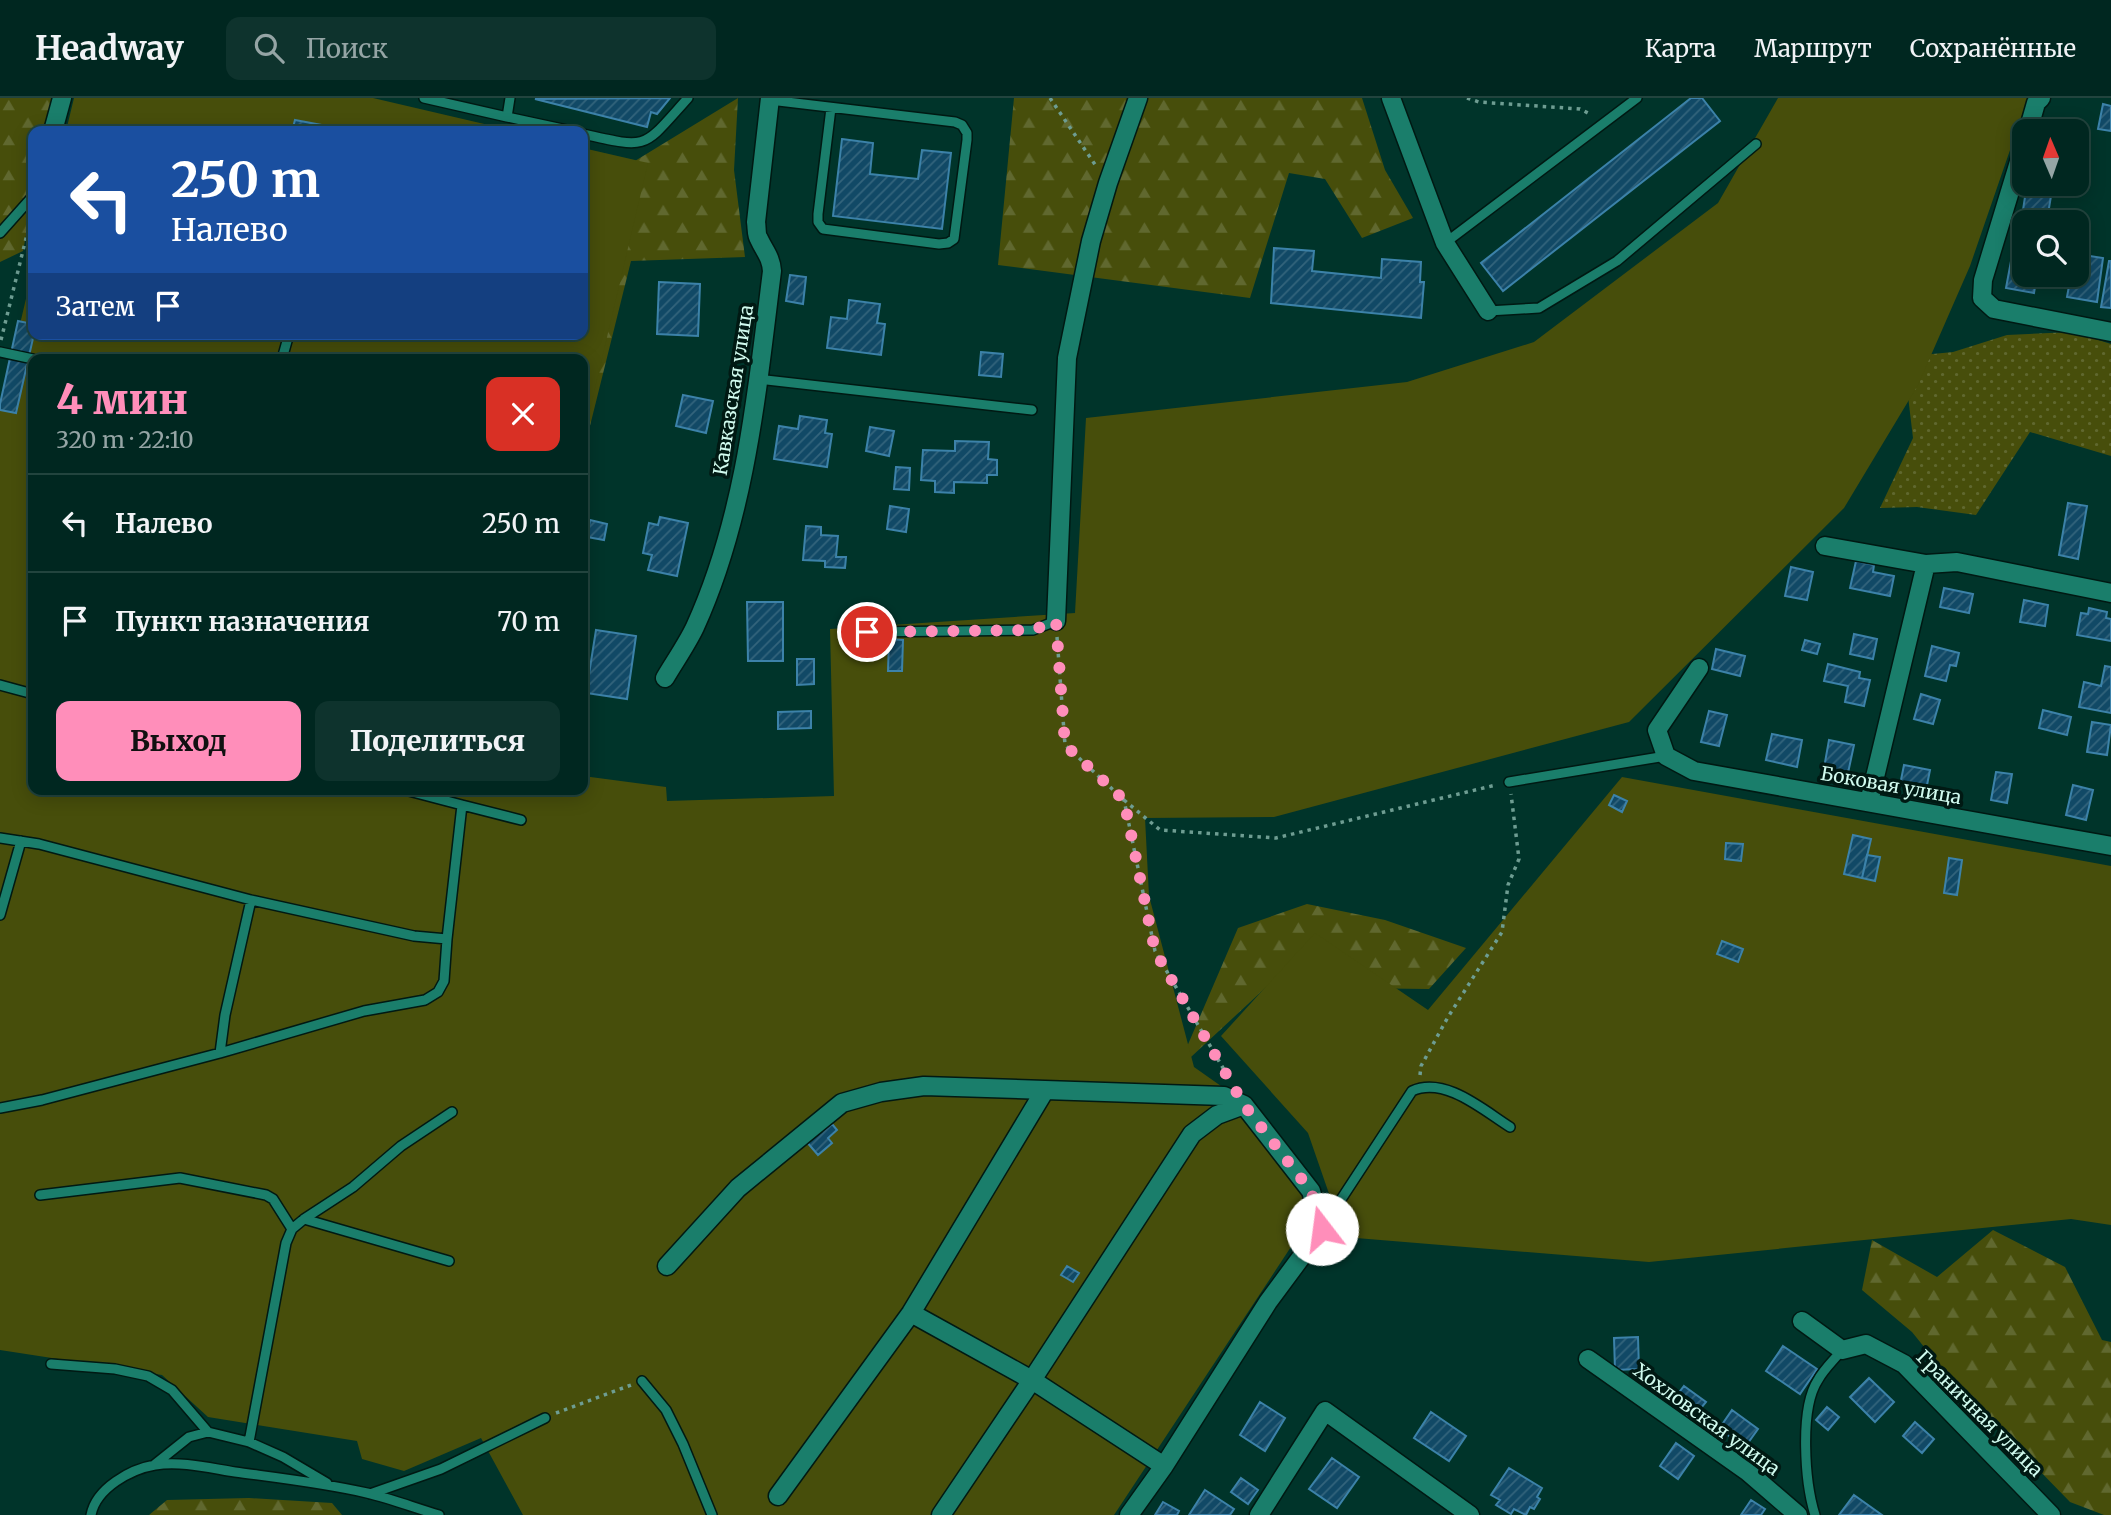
<!DOCTYPE html>
<html lang="ru">
<meta charset="utf-8">
<style>
body{margin:0;font-family:Merriweather,serif;background:#0e332d;color:#f1f3f6;height:100vh;display:flex;flex-direction:column;font-size:26px;white-space:nowrap}
*{box-sizing:border-box;margin:0}
p{font-size:23px;color:#95a5a5}
.icon{flex:none;width:38px;height:38px;fill:none;stroke:currentColor;stroke-width:2;stroke-linecap:round;stroke-linejoin:round}
.map{position:relative;flex:1;overflow:hidden}
.panel{position:absolute;left:28px;top:256px;width:560px;height:441px;display:flex;flex-direction:column;background:#002720;border-radius:14px;box-shadow:0 4px 18px #0003,0 0 0 2px #22443e}
.panel>*{flex:none}
.hud{position:absolute;left:28px;top:28px;width:560px;height:214px;border-radius:14px;box-shadow:0 4px 18px #0003,0 0 0 2px #22443e;background:#1a4fa0;color:#fff;overflow:hidden}
.needle{width:46px;rotate:358deg}
.buttons{position:absolute;left:2012px;top:21px;display:grid;gap:14px}
.buttons a{display:grid;place-items:center;width:77px;height:77px;border-radius:14px;background:#002720;box-shadow:0 4px 18px #0003,0 0 0 2px #22443e;font-size:35px}
.pin{position:absolute;display:grid;place-items:center;width:60px;height:60px;color:#fff;margin:-30px;border:4px solid #fff;border-radius:50%;box-shadow:0 2px 7px #0007}
.me{position:absolute;width:77px;margin:-38px;rotate:345deg;stroke-linejoin:round;filter:drop-shadow(0 0 5px #0008)}
.turn{display:flex;align-items:center;gap:24px;height:147px;padding:0 28px;font-size:32px}
.turn .icon{width:91px;height:91px;stroke-width:2.5}
.turn b{display:block;font-size:49px;line-height:60px}
.then{display:flex;align-items:center;height:66px;padding:0 28px;background:#0003;gap:14px;font-size:26px}
.round{display:grid;place-items:center;flex:none;width:74px;height:74px;border-radius:14px;background:#0e332d}
.summary{display:flex;align-items:center;justify-content:space-between;height:119px;padding:0 28px}
h1{font-size:42px;font-weight:800;line-height:52px;color:#ff8eba}
.primary-button{display:flex;gap:14px;margin-top:auto;padding:14px 28px}
.primary-button a{flex:1;height:80px;border-radius:14px;background:#ff8eba;color:#111;font-size:28px;font-weight:800;line-height:80px;text-align:center}
.primary-button a+a{background:#0e332d;color:#f1f3f6}
ul{padding:0;list-style:none}
li{display:flex;align-items:center;gap:21px;height:98px;padding:0 28px;border-top:2px solid #22443e}
li div{flex:1}
li b{display:block;font-size:26px}
li em{font-style:normal}
header{display:flex;align-items:center;gap:42px;box-sizing:border-box;height:98px;padding:0 35px;background:#002720;border-bottom:2px solid #22443e}
header strong{font-size:33px}
nav{display:flex;gap:38px;margin-inline-start:auto;font-size:24px}
.search{width:490px;height:63px;background:#0e332d;display:flex;align-items:center;gap:18px;box-sizing:border-box;padding:0 24px;border-radius:14px;color:#95a5a5;font-size:26px}
.map>svg:first-child{display:block}
</style>
<header>
<strong>Headway</strong>
<div class="search"><svg class="icon" aria-label="search" viewBox="0 0 24 24"><circle cx="10" cy="10" r="6"/><path d="M15 15l6 6"/></svg>Поиск</div>
<nav><a>Карта</a><a>Маршрут</a><a>Сохранённые</a></nav>
</header>
<div class="map">
<svg width="2111" height="1417" viewBox="0 0 2111 1417">
<defs>
<pattern id="grass-dots" width="8" height="8" patternUnits="userSpaceOnUse" patternTransform="scale(1.75)"><rect width="8" height="8" fill="#474e0b"/><path d="M2 2h.1M6 6h.1" fill="none" stroke="#60682f" stroke-width="1.8" stroke-linecap="round"/></pattern>
<pattern id="forest-firs" width="22" height="20" patternUnits="userSpaceOnUse" patternTransform="scale(1.75)"><rect width="22" height="20" fill="#474e0b"/><path d="M5 1l3.5 6h-7zM16 11l3.5 6h-7z" fill="#60682f"/></pattern>
<pattern id="building-hatch" width="6" height="6" patternUnits="userSpaceOnUse" patternTransform="scale(1.75)"><rect width="6" height="6" fill="#114966"/><path d="M-1 1l2-2M0 6l6-6M5 7l2-2" fill="none" stroke="#33647c"/></pattern>
</defs>
<rect width="100%" height="100%" fill="#00342a"/>
<path fill="url(#grass-dots)" d="M2073 234 2111 246V358L2030 334 1976 417 1917 409 1880 410 1913 340 1908 298 1881 261 1953 254 2007 237Z"/>
<path fill="url(#forest-firs)" d="M0 0H53L47 33H33V101L23 153 0 164Z
M738 0 734 72 745 159 631 163 583 356V261H562L583 236 612 77Z
M1014 0H1362L1385 72 1413 120 1362 140 1325 81 1289 75 1250 200 998 167Z
M1307 806 1385 822 1466 850 1429 891 1348 890 1290 867 1177 972 1238 830Z
M1993 1132 2065 1169 2102 1242 2111 1244V1417H2104L2070 1404 1950 1281 1912 1234 1862 1192 1872 1142 1937 1179Z
M249 1400 332 1405 342 1417H149L167 1402Z"/>
<path fill="#474e0b" d="M74 0H373L514 33H66Z
M1778 0H2028L1970 168 1918 287 1844 410 1629 624 1274 719 1145 720 1149 798 1194 969 1238 1000 1316 1111 1114 1417H523L481 1340 404 1373 362 1361 357 1343 208 1319 162 1277 0 1252V311L33 171V236H583V50L648 65 583 341V261H33V691H583V678L666 689 667 703 834 698 830 531 1075 515 1086 320 1407 284 1534 244 1718 105Z
M1622 679 2111 768V1127L2071 1121 1649 1164 1344 1139 1308 1035 1221 938 1315 835 1428 912Z"/>
<path fill="url(#building-hatch)" stroke="#3c82a9" stroke-width="2" d="M670 0 657 16 651 14 647 29 535 1Z
M1691 0H1702L1720 23 1503 193 1481 165Z
M2103 6 2111 8V33L2098 31Z
M2047 21 2066 24 2065 33H2045Z
M295 22 354 33H292Z
M842 41 873 45 870 76 918 81 922 52 951 55 942 131 833 118Z
M2027 86H2053L2048 116 2023 112Z
M2014 147 2025 149V177H2037L2034 195 2006 190Z
M1274 150 1314 153 1312 173 1381 180 1382 161 1421 164 1420 184H1424L1421 220 1271 205Z
M2077 156 2103 160 2097 204 2067 199 2071 177H2077Z
M2109 163H2111V210L2101 209Z
M790 177 806 179 803 206 786 203Z
M659 184 700 186 698 238 657 236Z
M849 202 880 206 877 225 885 226 881 257 827 250 831 219 847 221Z
M18 223 33 226 34 236 16 315 0 312V306Z
M981 254 1003 256 1001 279 979 277Z
M683 297 713 303 706 335 676 328Z
M800 318 827 322 825 335 832 336 827 369 774 361 779 328 798 331Z
M870 329 894 333 889 358 866 353Z
M955 343 989 344 988 361 997 362V377H987V385L954 384V395L935 394V383L921 382 923 352 955 353Z
M896 369 910 370 909 392 894 391Z
M2068 405 2087 408 2078 461 2059 457Z
M890 408 909 411 906 434 887 431Z
M660 419 688 425 677 478 648 472 652 457 643 455 649 425 658 427Z
M590 422 607 426 604 442 587 439Z
M806 428 821 429V437L838 438 836 459H846L845 470 825 469V463L803 462Z
M1856 463 1874 467 1873 474 1894 478 1890 498 1850 490Z
M1791 469 1813 474 1807 502 1785 498Z
M1944 490 1973 496 1969 515 1940 509Z
M2024 502 2048 507 2045 528 2020 524Z
M747 504H783V563H748Z
M2089 510 2107 514 2106 520 2111 521V543L2077 537 2081 515 2088 516Z
M596 532 636 538 627 601 586 595Z
M1854 536 1877 541 1873 561 1850 556Z
M889 541 903 542 902 573H888Z
M1805 542 1820 546 1817 556 1802 552Z
M1932 548 1959 555 1956 568 1950 567 1946 583 1925 578Z
M1716 551 1745 558 1740 578 1712 571Z
M797 561H814V586L797 587Z
M1828 566 1860 574 1859 580 1870 582 1864 608 1845 604 1848 588 1824 583Z
M2105 568 2111 569V615L2079 609 2084 584 2101 588Z
M1921 596 1940 602 1933 626 1914 621Z
M2043 612 2071 619 2067 637 2039 630Z
M811 613V630L778 631V614Z
M1709 613 1727 617 1719 648 1701 644Z
M2092 624 2111 627 2107 657 2087 654Z
M1772 636 1802 642 1797 669 1766 662Z
M1829 642 1854 647 1848 675 1824 670Z
M1904 667 1930 672 1926 692 1900 687Z
M1996 674 2012 676 2007 705 1991 702Z
M2073 687 2093 692 2086 722 2066 717Z
M1614 697 1627 703 1622 714 1609 707Z
M1853 737 1871 741 1862 780 1844 776Z
M1726 745 1743 746 1741 763 1725 761Z
M1867 757 1880 759 1875 783 1862 780Z
M1949 760 1962 762 1957 797 1944 795Z
M1722 843 1743 851 1738 864 1717 856Z
M832 1026 837 1032 828 1040 832 1045 818 1057 806 1043 821 1030 823 1033Z
M1067 1168 1079 1175 1073 1184 1061 1177Z
M1638 1239 1639 1271 1615 1272 1614 1240Z
M1783 1248 1817 1271 1800 1296 1766 1273Z
M1869 1280 1894 1304 1875 1324 1850 1299Z
M1684 1288 1706 1304 1692 1321 1671 1305Z
M1260 1304 1285 1320 1265 1353 1240 1337Z
M1827 1309 1839 1319 1828 1332 1816 1322Z
M1732 1312 1758 1331 1745 1349 1719 1331Z
M1431 1314 1466 1338 1449 1363 1414 1340Z
M1915 1324 1934 1341 1922 1355 1903 1338Z
M1676 1345 1694 1358 1678 1381 1660 1368Z
M1332 1360 1359 1379 1337 1410 1309 1391Z
M1509 1370 1542 1390 1537 1399 1540 1401 1534 1411 1530 1409 1526 1417 1514 1411 1511 1416 1496 1407 1500 1402 1491 1397Z
M1241 1380 1258 1392 1248 1406 1231 1394Z
M1205 1392 1234 1411 1230 1417H1189Z
M1854 1397 1882 1417H1839Z
M1751 1402 1765 1411 1761 1417H1741Z
M1163 1404 1179 1413 1177 1417H1155Z"/>
<g fill="none" stroke-linecap="round" stroke-linejoin="round">
<g stroke="#001913" stroke-width="12">
<path id="lane" d="M424 0 507 19
M510 0 507 19 572 33
M770 2 955 24 962 27 967 35V42L954 141 948 145 939 146 823 131 818 124V116L831 10
M583 36C650 51 642 51 688 0
M0 135 33 98
M1445 145 1637 0
M1488 213 1539 210 1617 163 1756 46
M0 254 33 261
M282 261 289 236
M758 281 1032 312
M867 534 1033 532 1056 523
M0 587 33 596
M1509 684 1666 658
M462 707 521 722
M0 740 39 746 251 802 414 838 447 841 462 707 401 691
M0 817 21 743
M220 955 225 917 251 802
M0 1010 42 1002 220 955 364 913 425 902 438 894 444 883 447 841
M40 1097 180 1080 266 1097 273 1101 292 1131
M304 1121 449 1163
M1323 1129 1412 993C1445 978 1483 1012 1510 1029
M51 1266 115 1271 148 1278 172 1292 208 1334 249 1344 283 1359 327 1385
M642 1283 666 1312 683 1346 712 1417
M249 1344 286 1145 292 1131 304 1121 353 1089 401 1048 452 1014
M154 1367 189 1339 208 1334
M370 1396 441 1371 545 1320
M91 1417C96 1390 131 1371 155 1367 182 1363 209 1370 235 1374 279 1380 324 1385 367 1395 392 1401 415 1410 439 1417
M1815 1417C1805 1385 1799 1311 1818 1282 1824 1271 1834 1262 1842 1252"/>
</g>
<g stroke="#001913" stroke-width="21">
<path id="street" d="M1391 0 1445 145 1488 213
M53 33 62 0
M2028 33 2036 5 2041 0
M2025 44 1983 182 1982 200 1994 211 2111 234
M1825 448 1926 466 1957 464 2111 495
M1056 523 1067 260 1091 143 1108 85 1138 0
M1699 570 1657 632 1666 658 1694 673 2111 748
M665 580C675 563 687 546 695 529 746 417 757 293 772 173 771 159 765 154 759 141 756 137 757 130 756 124L770 0
M1869 704 1926 466
M1045 992 1224 998 1244 1007 1311 1093 1322 1131 1268 1204 1164 1368
M667 1168 738 1090 842 1005 881 994 924 988 1045 992 911 1215 778 1398
M911 1215 1032 1282 1192 1036 1217 1017 1244 1007
M1802 1223 1842 1252 1866 1246 1904 1266 2051 1417
M1588 1261 1748 1374 1798 1417
M941 1417 1032 1282 1164 1368 1129 1417
M1259 1417 1325 1313 1470 1417"/>
</g>
<path stroke="#6e9d92" stroke-width="3.5" stroke-dasharray="3.5 5" stroke-linecap="butt" d="M1050 0 1096 68
M1467 0 1479 4 1580 11 1592 17
M1 242 31 120
M1057 539 1065 647 1124 702 1155 853 1230 982
M1124 702 1160 732 1276 740 1496 687
M1420 977 1421 968 1448 919 1502 834 1508 787 1519 761 1511 696
M556 1315 631 1287"/>
<use href="#lane" stroke="#1a7e6b" stroke-width="9"/>
<use href="#street" stroke="#1a7e6b" stroke-width="18"/>
</g>
<g fill="none" stroke-linecap="round" stroke-linejoin="round">
<path stroke="#ff8eba" stroke-width="12" stroke-dasharray="0 21.6" d="M867 534 1033 532 1056 523 1065 647 1124 702 1155 853 1244 1007 1311 1093 1322 1131"/>
</g>
<g text-anchor="middle" dominant-baseline="central" stroke-width="7" stroke-linejoin="round" paint-order="stroke">
<g font-size="19" fill="#d1fbef" stroke="#001913">
<text transform="translate(733 292) rotate(-81)">Кавказская улица</text>
<text transform="translate(1891 687) rotate(10)">Боковая улица</text>
<text transform="translate(1980 1315) rotate(45)">Граничная улица</text>
<text transform="translate(1707 1321) rotate(36)">Хохловская улица</text>
</g>
</g>
</svg>
<div class="buttons">
<a><svg class="needle" viewBox="-14 -14 28 28"><path d="M0-13l5 13h-10z" fill="#e53935"/><path d="M0 13l5-13h-10z" fill="#95a5a5"/></svg></a>
<a><svg class="icon" aria-label="search" viewBox="0 0 24 24"><circle cx="10" cy="10" r="6"/><path d="M15 15l6 6"/></svg></a>
</div>
<div class="pin" style="left:867px;top:534px;background:#d93025"><svg class="icon" aria-label="arrive" viewBox="0 0 24 24"><path d="M6 21V4h12l-3 4 3 4H6"/></svg></div>
<svg class="me" style="left:1322px;top:1131px" viewBox="-20 -20 40 40"><circle r="19" fill="#fff"/><path d="M0-13L10 11 0 6-10 11z" fill="#ff8eba"/></svg>
<div class="hud">
<div class="turn"><svg class="icon" aria-label="left" viewBox="0 0 24 24"><path d="M17 20v-9H6M10 6l-5 5 5 5"/></svg><div><b>250 m</b>Налево</div></div>
<div class="then">Затем<svg class="icon" aria-label="arrive" viewBox="0 0 24 24"><path d="M6 21V4h12l-3 4 3 4H6"/></svg></div>
</div>
<section class="panel">
<div class="summary"><div><h1>4 мин</h1><p>320 m · 22:10</p></div><a class="round" style="background:#d93025;color:#fff"><svg class="icon" aria-label="close" viewBox="0 0 24 24"><path d="M6 6l12 12M18 6L6 18"/></svg></a></div>
<ul>
<li><svg class="icon" aria-label="left" viewBox="0 0 24 24"><path d="M17 20v-9H6M10 6l-5 5 5 5"/></svg><div><b>Налево</b></div><em>250 m</em></li>
<li><svg class="icon" aria-label="arrive" viewBox="0 0 24 24"><path d="M6 21V4h12l-3 4 3 4H6"/></svg><div><b>Пункт назначения</b></div><em>70 m</em></li>
</ul>
<div class="primary-button"><a>Выход</a><a>Поделиться</a></div>
</section>
</div>
